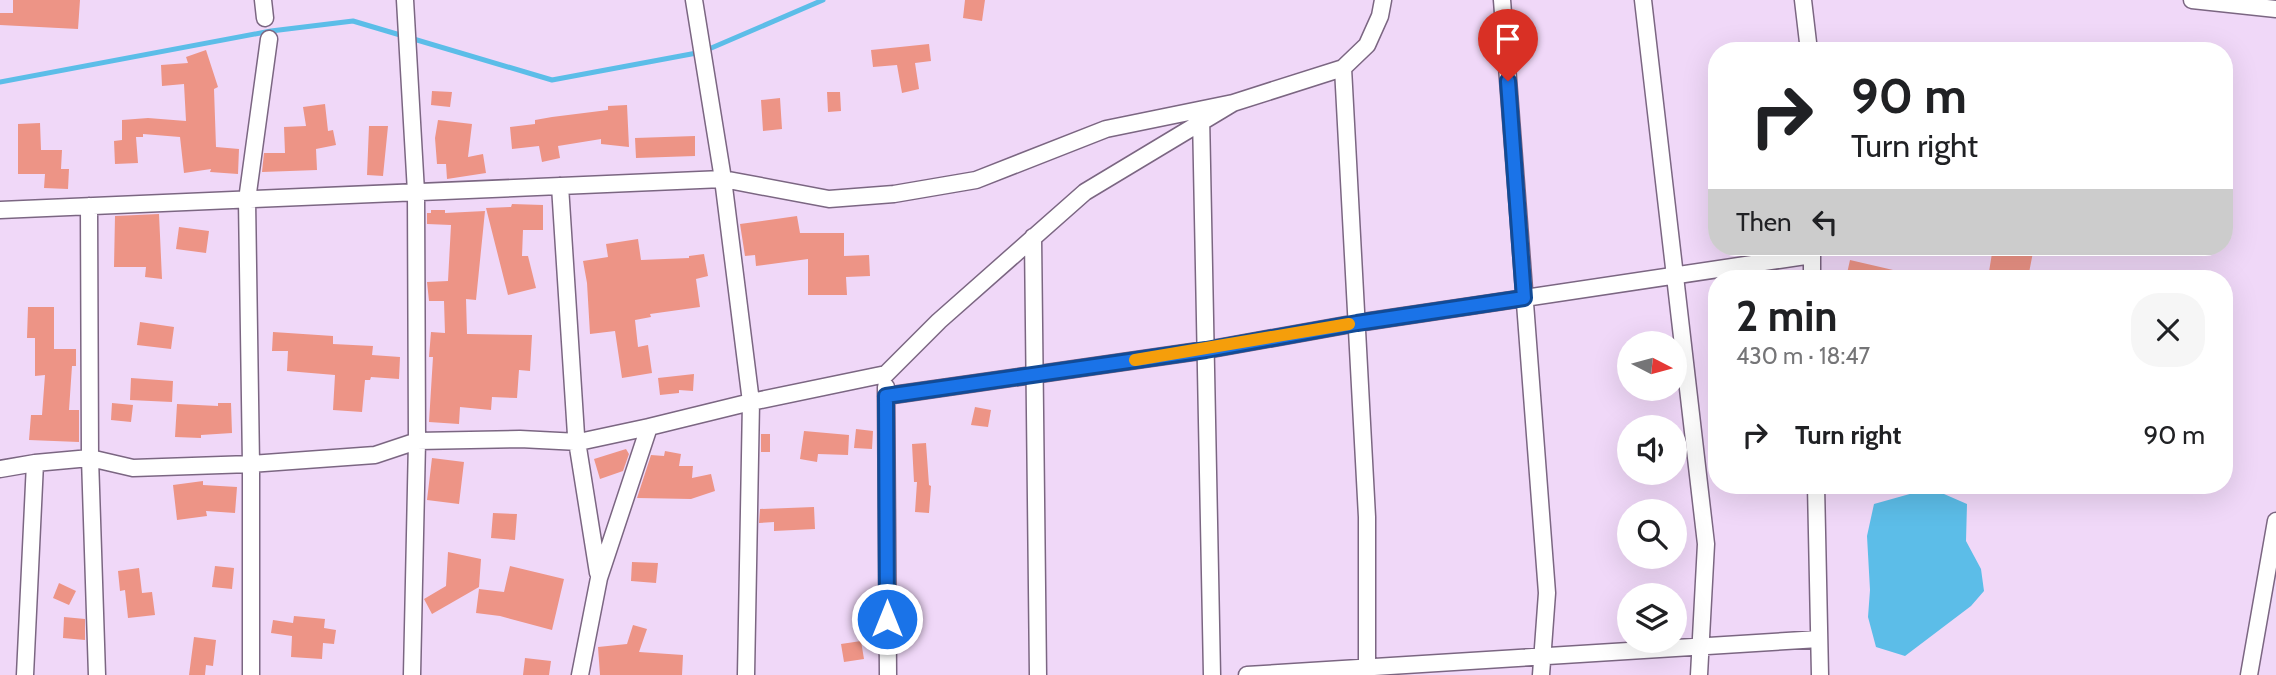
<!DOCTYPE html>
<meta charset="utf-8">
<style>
body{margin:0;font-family:Cabin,sans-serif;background:#f6f6f6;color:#202124;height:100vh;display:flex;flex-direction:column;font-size:26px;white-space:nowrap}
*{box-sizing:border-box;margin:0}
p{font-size:23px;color:#757577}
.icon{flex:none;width:38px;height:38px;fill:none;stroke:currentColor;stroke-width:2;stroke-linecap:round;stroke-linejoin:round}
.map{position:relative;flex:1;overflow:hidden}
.panel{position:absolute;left:1708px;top:270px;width:525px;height:224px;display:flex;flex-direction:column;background:#fff;border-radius:28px;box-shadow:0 7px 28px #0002}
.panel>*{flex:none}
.guide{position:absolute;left:1708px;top:42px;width:525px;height:214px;border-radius:28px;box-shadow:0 7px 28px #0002;background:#fff;color:#202124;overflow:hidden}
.needle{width:46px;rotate:96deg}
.fabs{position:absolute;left:1617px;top:331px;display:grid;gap:14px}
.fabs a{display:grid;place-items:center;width:70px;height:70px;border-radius:50%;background:#fff;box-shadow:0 7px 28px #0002;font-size:35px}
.pin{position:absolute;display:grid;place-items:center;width:60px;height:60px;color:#fff;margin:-72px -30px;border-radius:50% 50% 50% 0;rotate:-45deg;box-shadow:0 0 7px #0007}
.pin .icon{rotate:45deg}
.me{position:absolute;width:77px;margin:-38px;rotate:0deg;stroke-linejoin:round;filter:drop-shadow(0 0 5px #0008)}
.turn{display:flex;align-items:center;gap:24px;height:147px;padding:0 28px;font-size:32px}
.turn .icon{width:91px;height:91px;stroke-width:2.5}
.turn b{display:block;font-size:49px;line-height:60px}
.then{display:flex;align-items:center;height:66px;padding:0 28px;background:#0003;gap:14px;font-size:26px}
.round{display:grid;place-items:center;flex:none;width:74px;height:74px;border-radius:28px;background:#f6f6f6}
.overview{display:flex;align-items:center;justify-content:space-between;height:119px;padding:0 28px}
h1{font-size:42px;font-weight:700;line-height:52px}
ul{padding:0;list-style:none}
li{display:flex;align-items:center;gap:21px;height:91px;padding:0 28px}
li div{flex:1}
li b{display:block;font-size:26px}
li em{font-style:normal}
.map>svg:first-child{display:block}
</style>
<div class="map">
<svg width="2276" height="675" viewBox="0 0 2276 675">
<rect width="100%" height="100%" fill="#f0d8f8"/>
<path fill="#5cbde8" d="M1924 490 1944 494 1967 504 1966 541 1981 569 1984 591 1971 606 1905 656 1876 647 1868 617 1870 590 1867 536 1874 504Z"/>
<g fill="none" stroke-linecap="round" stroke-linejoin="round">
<path stroke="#5cbde8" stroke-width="5" d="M0 82 271 31 353 21 552 80 702 52 823 0"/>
</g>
<path fill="#ed9486" d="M13 0H80L78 29 0 25V13H13Z
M965 0H985L982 21 963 18Z
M929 44 931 61 915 63 919 89 902 93 897 65 873 67 871 50Z
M206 50 218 87 214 89 216 147 239 149 238 174 210 172 211 169 184 173 180 137 143 134V137H136L138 163 115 164 114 141 122 140V120L148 118 186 121 184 84 162 86 161 65 188 63 186 57Z
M432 91 452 92 450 107 431 105Z
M827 92H840L841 111 828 112Z
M780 98 782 129 763 131 761 100Z
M325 104 328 131 333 130 336 145 316 149 317 170 262 172 264 153H285L284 127 306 126 303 107Z
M627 105 629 147 601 144V139L558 146 560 158 542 162 539 146 512 149 510 127 535 124V120L552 117 608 110V106Z
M438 120 472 124 468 157 483 154 486 173 447 179 446 164H437L435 138Z
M40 123 41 150H62L61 169H69L68 189 44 188 45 174H18V124Z
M369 126H388L383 176 367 175Z
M695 136V156L636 158 635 138Z
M512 204 543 205V230H523L522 256H528L536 288 508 295 486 208 511 207Z
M431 210H445V213L485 211 476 300 466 299 467 334 532 335 530 371 519 370 517 398 492 397 491 410 460 407 459 424 429 422 433 357H429L431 332 445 333 444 301H429L427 282 448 281 451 225 427 224V213H431Z
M159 214 162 279 145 277 146 267H114L115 216Z
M797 216 800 233H844V256L869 255 870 276 846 277 847 295H808V259L756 266 755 255 745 256 740 224Z
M179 227 209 231 206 253 176 249Z
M638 239 641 260 689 258V256L704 254 708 276 696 279 700 307 650 314 651 317 635 320 638 347 648 345 652 373 622 378 615 331 590 334 587 283 583 261 608 257 606 244Z
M1993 247H2034L2028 278H1988Z
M1850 260 1906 273 1905 278H1846Z
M28 307H54V349H76V366H72L69 410H79V442L29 440 31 415H42L45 375 35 376V338H27Z
M140 322 174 327 171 349 137 345Z
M273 332 333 336V344L373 346 372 355 400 357 399 379 371 377 370 380H365L362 412 333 410 335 375 287 371 288 351H272Z
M694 374 693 391 679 390V393L660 395 658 378Z
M131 378 173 381 172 402 130 400Z
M112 403 133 405 131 422 111 420Z
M218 403H231L232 433 201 435V438L175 437 177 404 218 406Z
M975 407 991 410 988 427 971 425Z
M856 429 873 431 872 449 854 448Z
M804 431 849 435 848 455 818 454 817 462 800 459Z
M761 434H770V452H761Z
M926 443 929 485 931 486 929 513 915 512 917 482H914L912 444Z
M626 449 629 454 623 471 600 479 594 459Z
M665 451 681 454 679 466H693L692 478 711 474 715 491 691 499 637 498 651 455 664 456Z
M432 458 464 462 459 504 427 500Z
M203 481V485L237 487 235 513 206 511 207 516 177 520 173 485Z
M814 507 815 529 774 531V522L759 523 760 509Z
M493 513 517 514 515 540 491 538Z
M448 552 481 559 479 587 432 614 424 599 446 586Z
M632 562 658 563 656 583 631 581Z
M215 566 234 568 232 589 212 587Z
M510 566 564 579 552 630 500 616 476 613 479 589 504 592Z
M139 568 142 593 152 592 155 615 128 618 125 590 120 591 118 571Z
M59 583 76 591 69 605 53 598Z
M294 616 325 619 324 628 336 630 334 644 323 643 322 659 291 657 292 636 271 633 273 620 293 623Z
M64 617 85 619V640L63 638Z
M633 625 647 629 639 652 683 655 682 675H600L598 647 627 644Z
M194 637 216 640 213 666 206 665 205 675H189Z
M861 641 864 659 844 662 841 644Z
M525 658 551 661 549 675H523Z"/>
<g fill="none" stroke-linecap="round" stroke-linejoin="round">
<g stroke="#7b6682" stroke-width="19">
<path id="minor" d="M263 0 265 18
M405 0 416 192 417 441 412 675
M694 0 723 179 751 402 746 675
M1502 0 1547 593 1541 675
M1643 0 1706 544 1699 675
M1803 0 1809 51
M2192 0 2276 9
M1343 68 1367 517V675
M1201 115 1212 675
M560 186 576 435 598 573
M89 206 90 458 97 675
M0 210 723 179 829 199 894 194 976 180 1106 129 1233 103
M1033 237 1038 675
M1812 247V278
M886 387 888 675
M886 396 1206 350 1357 323 1812 255
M0 469 35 463 90 458 133 468 251 464 375 455 417 441 520 439 579 442 649 427
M1816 485 1820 675
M25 675 35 463
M251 675V464L247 200 269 39
M580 675 599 578 649 427 751 402 886 374 939 321 1085 192 1233 103 1343 68 1367 45 1380 16 1383 0
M1247 675 1819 639
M2249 675 2276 521"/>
</g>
<use href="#minor" stroke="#fff" stroke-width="16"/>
</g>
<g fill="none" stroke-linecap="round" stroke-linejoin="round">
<g stroke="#114b97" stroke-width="18">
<path id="route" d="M887 619 886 396 1206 350 1357 323 1524 298 1508 81"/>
</g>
<use href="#route" stroke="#1a73e8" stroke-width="12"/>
<path stroke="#f59e0b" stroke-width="12" d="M1135 360 1349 324"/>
</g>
</svg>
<div class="fabs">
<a><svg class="needle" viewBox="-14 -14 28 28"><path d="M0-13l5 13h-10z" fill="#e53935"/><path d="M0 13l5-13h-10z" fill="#757577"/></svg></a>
<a><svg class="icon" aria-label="sound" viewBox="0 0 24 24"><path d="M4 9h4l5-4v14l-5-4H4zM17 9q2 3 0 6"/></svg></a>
<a><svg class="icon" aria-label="search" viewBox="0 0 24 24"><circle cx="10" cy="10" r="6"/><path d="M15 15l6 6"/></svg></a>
<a><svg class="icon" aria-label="layers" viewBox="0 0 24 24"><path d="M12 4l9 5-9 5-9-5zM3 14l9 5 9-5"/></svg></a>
</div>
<div class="pin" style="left:1508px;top:81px;background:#d93025"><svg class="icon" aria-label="arrive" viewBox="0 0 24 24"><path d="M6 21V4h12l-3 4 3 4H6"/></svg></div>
<svg class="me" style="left:887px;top:619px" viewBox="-20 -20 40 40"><circle r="17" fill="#1a73e8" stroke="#fff" stroke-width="3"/><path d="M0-11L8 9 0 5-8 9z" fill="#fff"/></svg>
<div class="guide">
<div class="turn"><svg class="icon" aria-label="right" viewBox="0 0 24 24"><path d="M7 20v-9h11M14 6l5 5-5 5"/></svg><div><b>90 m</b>Turn right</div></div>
<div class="then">Then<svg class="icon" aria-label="left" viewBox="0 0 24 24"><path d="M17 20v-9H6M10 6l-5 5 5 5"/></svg></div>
</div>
<section class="panel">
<div class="overview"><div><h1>2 min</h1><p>430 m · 18:47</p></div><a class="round"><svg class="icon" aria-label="close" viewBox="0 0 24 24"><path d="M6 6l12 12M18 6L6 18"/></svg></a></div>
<ul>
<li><svg class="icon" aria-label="right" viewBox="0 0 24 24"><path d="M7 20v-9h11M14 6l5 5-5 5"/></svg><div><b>Turn right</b></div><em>90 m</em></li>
</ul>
</section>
</div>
